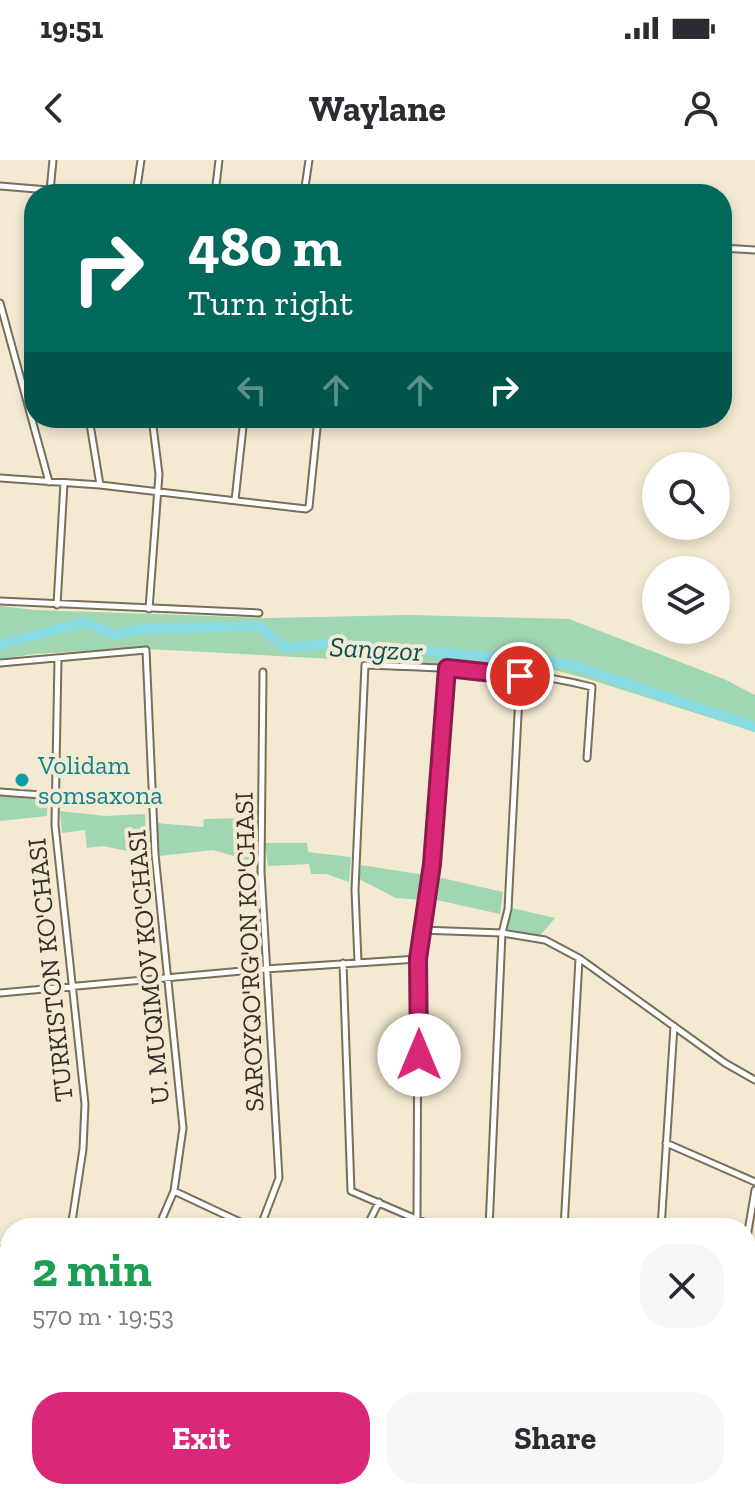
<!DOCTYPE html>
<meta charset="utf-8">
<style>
body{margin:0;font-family:"Zilla Slab",serif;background:#f7f7f7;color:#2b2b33;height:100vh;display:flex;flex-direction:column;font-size:30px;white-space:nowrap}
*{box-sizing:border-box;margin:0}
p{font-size:26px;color:#7c7c81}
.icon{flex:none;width:44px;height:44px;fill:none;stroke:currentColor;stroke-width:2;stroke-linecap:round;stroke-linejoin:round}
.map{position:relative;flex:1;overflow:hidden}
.sheet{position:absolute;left:0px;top:1058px;width:756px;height:282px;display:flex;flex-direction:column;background:#fff;border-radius:32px 32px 0 0;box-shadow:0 4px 12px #0003}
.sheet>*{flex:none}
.top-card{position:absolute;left:24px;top:24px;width:708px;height:244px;border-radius:32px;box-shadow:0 4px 12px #0003;background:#00695c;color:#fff;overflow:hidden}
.tools{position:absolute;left:642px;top:292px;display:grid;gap:16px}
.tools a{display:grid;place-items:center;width:88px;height:88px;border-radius:50%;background:#fff;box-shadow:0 4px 12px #0003;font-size:40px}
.pin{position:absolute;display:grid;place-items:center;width:68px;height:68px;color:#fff;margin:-34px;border:4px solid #fff;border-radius:50%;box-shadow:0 2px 8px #0007}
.me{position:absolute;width:88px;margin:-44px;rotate:0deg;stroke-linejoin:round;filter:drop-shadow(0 0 6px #0008)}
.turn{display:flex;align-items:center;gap:28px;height:168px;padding:0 32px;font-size:36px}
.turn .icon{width:104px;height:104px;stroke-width:2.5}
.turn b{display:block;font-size:56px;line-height:68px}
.lanes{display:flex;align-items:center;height:76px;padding:0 32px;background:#0003;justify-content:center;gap:40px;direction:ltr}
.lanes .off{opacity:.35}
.round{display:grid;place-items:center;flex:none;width:84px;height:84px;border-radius:32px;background:#f7f7f7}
.headline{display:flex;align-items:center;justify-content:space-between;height:136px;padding:0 32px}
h1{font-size:48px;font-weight:700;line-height:60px;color:#1e9e55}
.primary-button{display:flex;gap:16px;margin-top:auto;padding:16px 32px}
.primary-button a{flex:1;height:92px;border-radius:32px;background:#db2777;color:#fff;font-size:32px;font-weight:700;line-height:92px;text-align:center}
.primary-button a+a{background:#f7f7f7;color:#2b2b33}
.status{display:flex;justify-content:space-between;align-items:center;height:56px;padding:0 40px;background:#fff;direction:ltr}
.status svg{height:22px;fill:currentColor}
header{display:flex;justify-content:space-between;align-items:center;height:104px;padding:0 32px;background:#fff;font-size:36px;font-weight:700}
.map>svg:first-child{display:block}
</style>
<div class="status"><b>19:51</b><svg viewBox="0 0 49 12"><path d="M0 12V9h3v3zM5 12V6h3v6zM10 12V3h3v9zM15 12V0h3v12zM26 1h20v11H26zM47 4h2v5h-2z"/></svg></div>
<header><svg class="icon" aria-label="back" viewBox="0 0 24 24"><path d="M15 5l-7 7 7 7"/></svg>Waylane<svg class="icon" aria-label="person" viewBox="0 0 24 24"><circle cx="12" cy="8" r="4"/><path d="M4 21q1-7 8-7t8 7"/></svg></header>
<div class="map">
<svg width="755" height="1339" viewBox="0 0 755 1339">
<rect width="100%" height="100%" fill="#f4ead2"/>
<path fill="#a0d6b1" d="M0 446 35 450 269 458 409 455 569 459 724 519 755 535V572L585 518 539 506 388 502 129 488 35 494 0 499Z
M0 634 48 638 47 656 0 661Z
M60 651 105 656 145 654 147 695 103 686 87 688 85 670 62 673Z
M253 658 254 702 213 690 160 696 156 663 203 667 204 659Z
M265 683H307L308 692 351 697 349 722 326 714H311L309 704 268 706Z
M361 705 425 715 421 740 396 738 359 719Z
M433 716 503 732 500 754 432 739Z
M512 748 555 758 539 777 506 772Z"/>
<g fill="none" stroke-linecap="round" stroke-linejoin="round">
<path stroke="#89dbe3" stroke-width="10" d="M0 485 85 462 114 475 142 469 259 466 286 488 335 483 569 504 755 567"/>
<g stroke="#776f59" stroke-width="9">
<path id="street" d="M0 26 96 34
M50 31 53 0
M136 34 141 0
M215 34 219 0
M304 34 309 0
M722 88 755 90
M0 143 49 322
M89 258 100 325
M0 318 100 325 306 349 309 347 318 258
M235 340 244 258
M0 441 259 453
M57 445 64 323
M149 449 159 314 152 258
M58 498 55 665 85 944 83 989 71 1068
M0 503 146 490 155 694 183 968 174 1031 158 1068
M0 632 55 636
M421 770 502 773 545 780 579 798 725 903 755 920
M358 802 355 730 365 505C440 508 520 508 592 527L587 598
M343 803 351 1031 437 1068
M0 833 265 809 418 799
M666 983 755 1022
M174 1031 253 1068
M417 1060 418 799 432 704 447 508
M260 1068 279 1018 261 712 263 512
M366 1068 379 1042
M489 1068 502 773 508 749 520 516
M564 1068 579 799
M661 1068 674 866
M746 1083 755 1030
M0 1089 10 1094
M746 1104 755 1108
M746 1197 755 1201
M0 1225 10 1205
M0 1239 10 1245
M0 1306 10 1311
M46 1330 63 1339
M173 1330 190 1339
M329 1330 347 1339
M490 1330 508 1339
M673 1330 692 1339
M743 1330 755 1336
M459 1339 464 1330
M561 1339 565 1330
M701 1339 708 1330"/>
</g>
<use href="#street" stroke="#fff" stroke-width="5"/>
</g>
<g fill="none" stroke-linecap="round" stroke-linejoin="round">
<g stroke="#8e194d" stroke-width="20">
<path id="route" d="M419 895 418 799 432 704 447 508 520 516"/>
</g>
<use href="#route" stroke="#db2777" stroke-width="14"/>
</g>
<circle fill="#0f9aa8" stroke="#f4ead2" stroke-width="3" cx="22" cy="620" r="8"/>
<g text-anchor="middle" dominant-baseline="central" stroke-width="8" stroke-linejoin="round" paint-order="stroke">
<g font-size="26" fill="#0d838f" stroke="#f4ead2" text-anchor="start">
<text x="38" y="605">Volidam<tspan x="38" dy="30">somsaxona</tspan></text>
</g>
<g font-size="26" fill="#343027" stroke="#f4ead2">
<text transform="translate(249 792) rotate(-92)">SAROYQO'RG'ON KO'CHASI</text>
<text transform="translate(148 807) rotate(-95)">U. MUQIMOV KO'CHASI</text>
<text transform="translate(50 810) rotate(-96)">TURKISTON KO'CHASI</text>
</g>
<g font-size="28" font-style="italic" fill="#045257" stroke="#f4ead2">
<text transform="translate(376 489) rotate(3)">Sangzor</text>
</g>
</g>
</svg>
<div class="tools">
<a><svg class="icon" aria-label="search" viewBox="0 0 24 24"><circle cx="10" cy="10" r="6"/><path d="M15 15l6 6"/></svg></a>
<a><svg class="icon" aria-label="layers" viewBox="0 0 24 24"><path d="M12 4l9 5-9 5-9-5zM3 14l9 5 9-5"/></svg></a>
</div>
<div class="pin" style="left:520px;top:516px;background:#d93025"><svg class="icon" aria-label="arrive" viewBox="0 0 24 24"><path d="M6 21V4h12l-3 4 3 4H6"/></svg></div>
<svg class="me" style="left:419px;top:895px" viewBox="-20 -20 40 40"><circle r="19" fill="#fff"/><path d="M0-13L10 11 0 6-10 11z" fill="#db2777"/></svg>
<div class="top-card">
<div class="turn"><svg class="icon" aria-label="right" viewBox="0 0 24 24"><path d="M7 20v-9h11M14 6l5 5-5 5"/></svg><div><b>480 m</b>Turn right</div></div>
<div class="lanes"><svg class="icon off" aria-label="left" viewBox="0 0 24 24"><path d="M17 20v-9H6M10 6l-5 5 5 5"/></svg><svg class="icon off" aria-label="ahead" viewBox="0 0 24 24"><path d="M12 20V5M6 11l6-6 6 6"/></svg><svg class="icon off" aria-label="ahead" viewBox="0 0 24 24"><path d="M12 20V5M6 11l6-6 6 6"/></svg><svg class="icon" aria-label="right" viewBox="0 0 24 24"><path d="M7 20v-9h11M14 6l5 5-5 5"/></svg></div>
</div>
<section class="sheet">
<div class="headline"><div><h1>2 min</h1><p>570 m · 19:53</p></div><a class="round"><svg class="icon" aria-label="close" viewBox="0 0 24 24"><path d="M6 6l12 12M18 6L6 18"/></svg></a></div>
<div class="primary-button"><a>Exit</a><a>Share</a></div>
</section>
</div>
